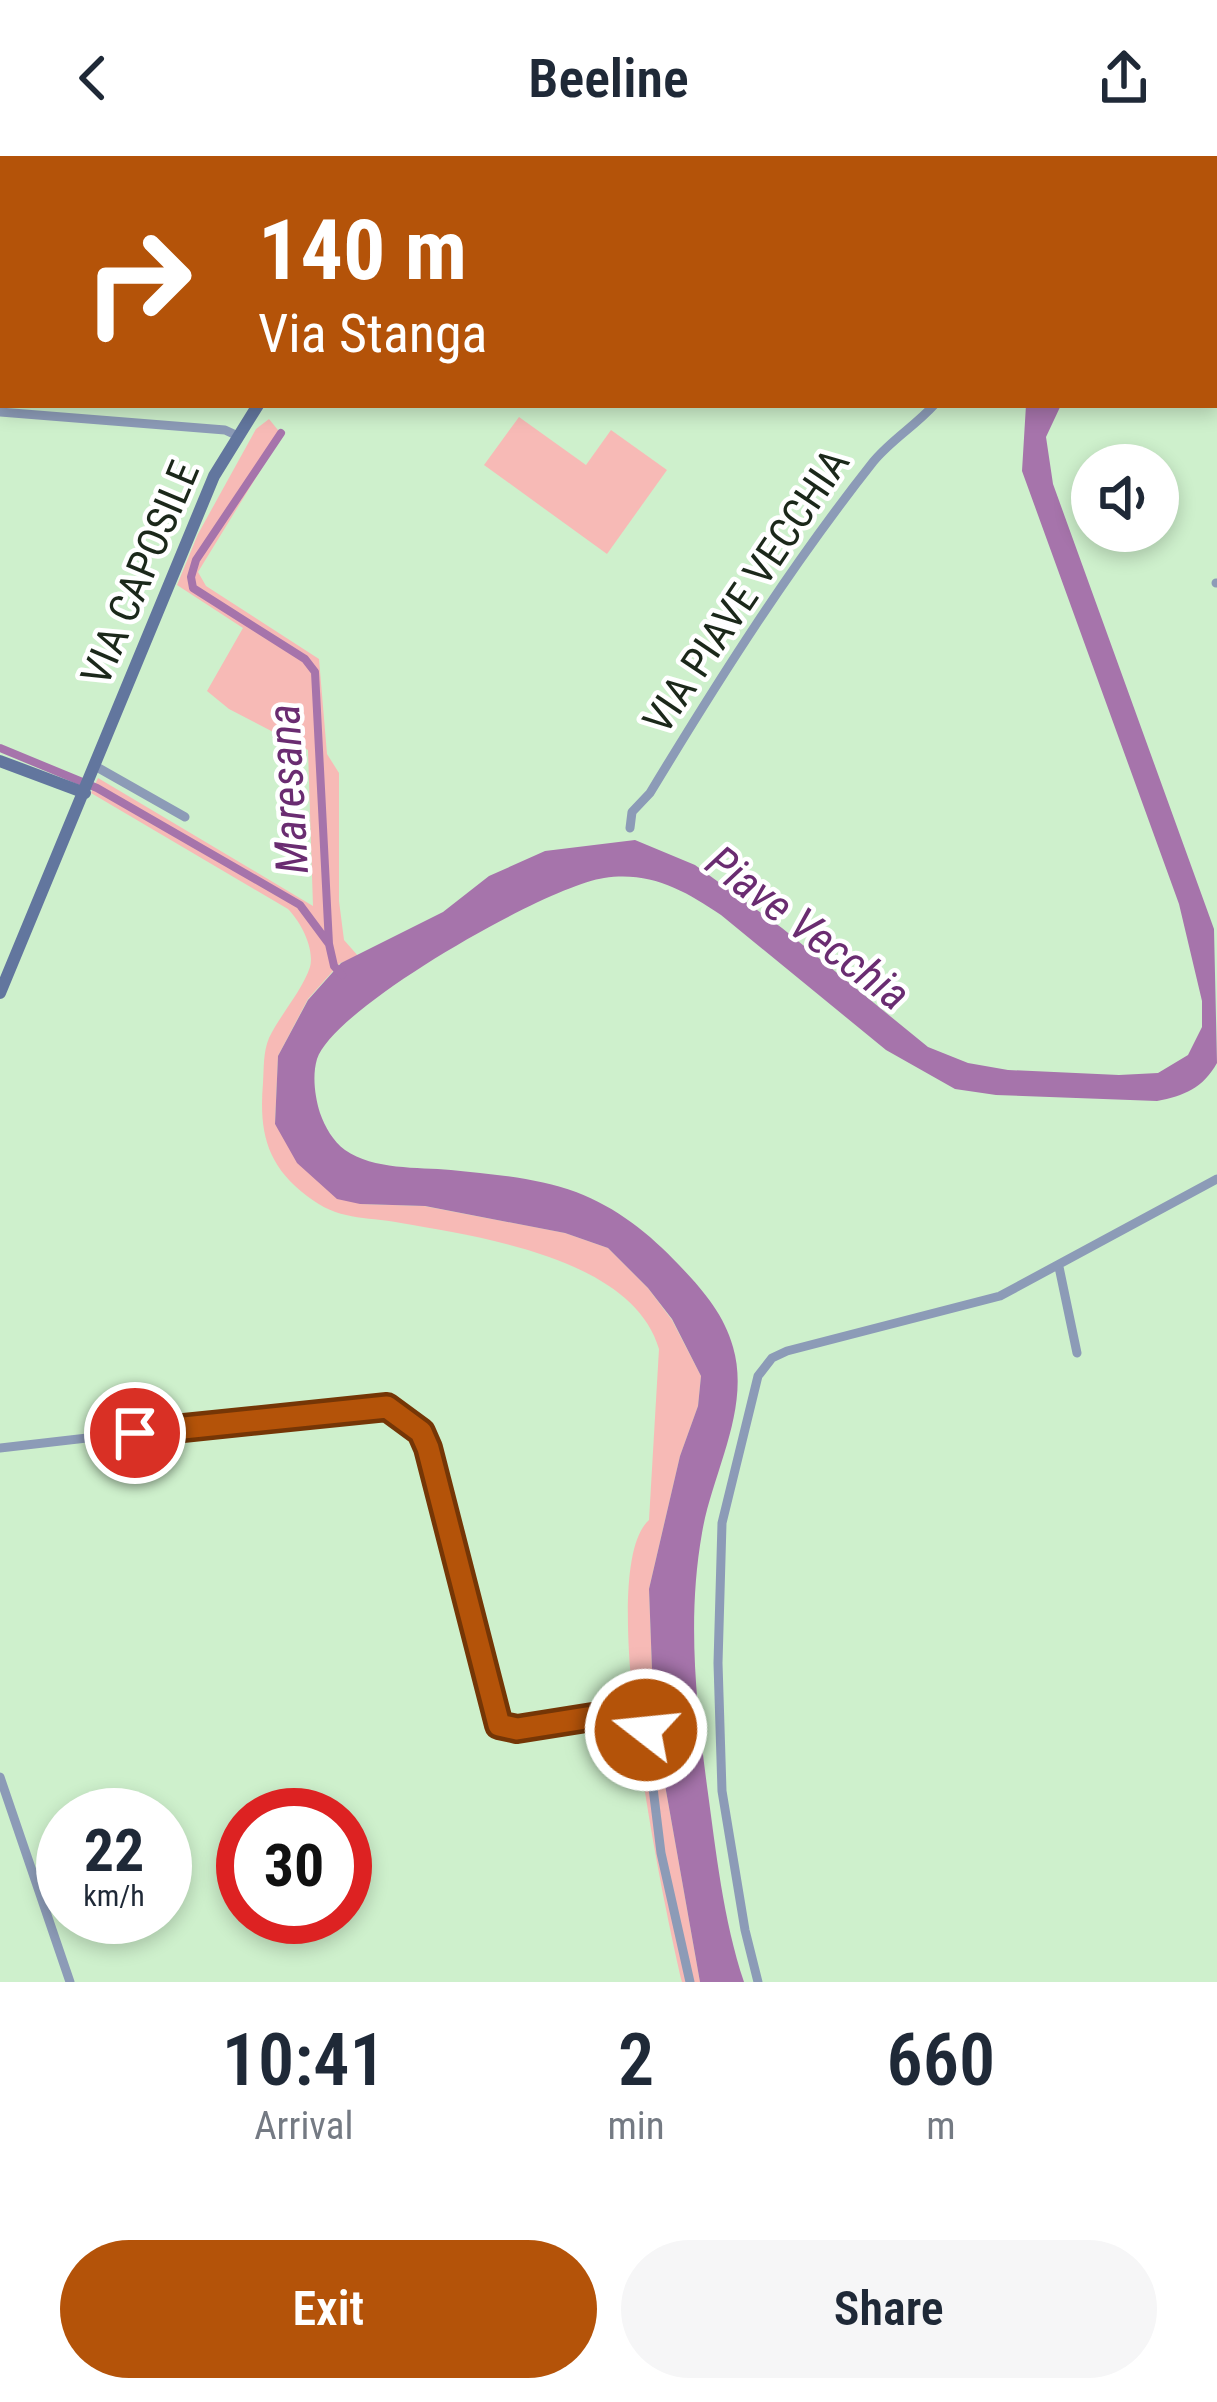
<!DOCTYPE html>
<style>
body{margin:0;font-family:"Roboto Condensed",sans-serif;background:#f6f6f7;color:#1f2937;height:100vh;display:flex;flex-direction:column;font-size:45px;white-space:nowrap}
*{box-sizing:border-box;margin:0}
p{font-size:39px;color:#747a83}
.icon{flex:none;width:66px;height:66px;fill:none;stroke:currentColor;stroke-width:2;stroke-linecap:round;stroke-linejoin:round}
.map{position:relative;height:1826px;overflow:hidden}
.panel{display:flex;flex-direction:column;background:#fff;flex:1}
.panel>*{flex:none}
.banner{position:absolute;left:0px;top:0px;width:1218px;height:252px;box-shadow:0 6px 18px #0003;background:#b45309;color:#fff;overflow:hidden}
.tools{position:absolute;left:1071px;top:288px;display:grid;gap:24px}
.tools a{display:grid;place-items:center;width:108px;height:108px;border-radius:50%;background:#fff;box-shadow:0 6px 18px #0003;font-size:60px}
.speed{position:absolute;left:36px;top:1632px;display:flex;gap:24px;font-size:60px;font-weight:700;text-align:center}
.speed>*{display:grid;place-content:center;width:156px;height:156px;border-radius:50%;background:#fff;box-shadow:0 6px 18px #0003;line-height:1}
.speed small{font-size:30px;font-weight:400}
.speed .limit{border:18px solid #d22;background:#fff;color:#111}
.pin{position:absolute;display:grid;place-items:center;width:102px;height:102px;color:#fff;margin:-51px;border:6px solid #fff;border-radius:50%;box-shadow:0 3px 12px #0007}
.me{position:absolute;width:132px;margin:-66px;rotate:286deg;stroke-linejoin:round;filter:drop-shadow(0 0 9px #0008)}
.turn{display:flex;align-items:center;gap:42px;height:252px;padding:0 60px;font-size:54px}
.turn .icon{width:156px;height:156px;stroke-width:2.5}
.turn b{display:block;font-size:84px;line-height:102px}
.eta{display:flex;justify-content:space-evenly;align-items:center;height:204px;text-align:center}
.eta b{font-size:72px;font-weight:600;line-height:84px}
.cta{display:flex;gap:24px;margin-top:auto;padding:24px 60px}
.cta a{flex:1;height:138px;border-radius:72px;background:#b45309;color:#fff;font-size:48px;font-weight:600;line-height:138px;text-align:center}
.cta a+a{background:#f6f6f7;color:#1f2937}
header{display:flex;justify-content:space-between;align-items:center;height:156px;padding:0 60px;background:#fff;font-size:54px;font-weight:600}
.map>svg:first-child{display:block}
</style>
<header><svg class="icon" aria-label="back" viewBox="0 0 24 24"><path d="M15 5l-7 7 7 7"/></svg>Beeline<svg class="icon" aria-label="share" viewBox="0 0 24 24"><path d="M12 15V3M7 8l5-5 5 5M5 13v7h14v-7"/></svg></header>
<div class="map">
<svg width="1217" height="1826" viewBox="0 0 1217 1826">
<rect width="100%" height="100%" fill="#cef0cc"/>
<path fill="#f7bab6" d="M519 261 586 309 611 274 667 314 607 398 484 309Z
M269 263 282 279 198 416 206 430 319 503 327 598 339 617V745L344 784 359 801 340 807 308 843 278 900 275 968 360 1048 424 1050 565 1077 608 1092 648 1132 672 1164 701 1220 698 1250 680 1300 649 1433 654 1567 700 1826H682C664 1751 593 1414 649 1364L659 1193C633 1103 482 1081 401 1067 363 1060 339 1065 307 1040 266 1009 259 975 263 927 264 913 263 896 269 882 280 859 302 835 310 811 315 792 300 765 288 753L91 637 98 622 313 750 308 594 229 553 207 535 243 472 177 429 198 378 256 273Z"/>
<path fill="#a674ab" d="M1026 249H1061L1046 281 1053 328 1214 773 1217 907C1203 932 1184 940 1157 945L996 939 955 933 886 894 721 759C684 734 650 715 604 722 547 730 334 851 317 903 312 920 315 941 320 957 325 971 333 985 345 994 374 1014 417 1011 451 1014 491 1018 538 1022 576 1036 616 1051 650 1078 679 1109 702 1133 724 1158 733 1191 751 1253 712 1317 702 1377 687 1462 696 1546 707 1630 716 1695 723 1763 744 1826H700L654 1567 649 1433 680 1300 698 1250 701 1220 672 1163 648 1132 608 1092 565 1077 425 1050 360 1048 337 1043 297 1007 275 968 278 900 308 844 341 807 443 756 489 720 545 695 635 684 695 709 782 772 928 891 968 907 1008 914 1119 919 1158 917 1188 899 1202 871V845L1179 748 1022 315Z"/>
<g fill="none" stroke-linecap="round" stroke-linejoin="round">
<path stroke="#a674ab" stroke-width="8" d="M294 0V3
M281 277 196 404 191 421 193 432 305 503 315 516 329 788
M0 592 97 632 300 749 329 788 334 810 342 819"/>
<path stroke="#8c9bb7" stroke-width="9" d="M321 0V3
M577 0 583 3
M727 0 733 3
M1129 0H1138
M658 3 659 0
M779 3 781 0
M1011 3 1013 0
M1210 3 1211 0
M1215 89H1217
M1215 144H1217
M0 256 225 274 238 280
M1216 427H1217
M95 610 185 661
M630 672 632 656 650 637C719 523 790 411 873 306 891 284 915 270 934 249
M1059 1111 1077 1197
M0 1292 373 1249C411 1253 425 1283 435 1316L498 1569 517 1573 624 1557 637 1558 645 1567 661 1697 690 1826
M0 1621 70 1826
M758 1826 745 1774 722 1635 718 1507 722 1367 758 1220 772 1202 787 1195 1000 1140 1217 1023"/>
<path stroke="#62769e" stroke-width="12" d="M285 0V3
M468 3 470 0
M0 605 85 637
M0 837 214 320 258 249"/>
</g>
<g fill="none" stroke-linecap="round" stroke-linejoin="round">
<g stroke="#753606" stroke-width="30">
<path id="route" d="M135 1277 387 1251 421 1276 428 1292 499 1569 517 1573 624 1556 641 1561 646 1574"/>
</g>
<use href="#route" stroke="#b45309" stroke-width="21"/>
</g>
<g text-anchor="middle" dominant-baseline="central" stroke-width="9" stroke-linejoin="round" paint-order="stroke">
<g font-size="42" fill="#1b281a" stroke="#fff">
<text transform="translate(140 417) rotate(-67)">VIA CAPOSILE</text>
<text transform="translate(746 435) rotate(-56)">VIA PIAVE VECCHIA</text>
</g>
<g font-size="45" font-style="italic" fill="#6a2c71" stroke="#fff">
<text transform="translate(288 633) rotate(-93)">Maresana</text>
<text transform="translate(808 772) rotate(37)">Piave Vecchia</text>
</g>
</g>
</svg>
<div class="tools">
<a><svg class="icon" aria-label="sound" viewBox="0 0 24 24"><path d="M4 9h4l5-4v14l-5-4H4zM17 9q2 3 0 6"/></svg></a>
</div>
<div class="speed"><div>22<small>km/h</small></div><div class="limit">30</div></div>
<div class="pin" style="left:135px;top:1277px;background:#d93025"><svg class="icon" aria-label="arrive" viewBox="0 0 24 24"><path d="M6 21V4h12l-3 4 3 4H6"/></svg></div>
<svg class="me" style="left:646px;top:1574px" viewBox="-20 -20 40 40"><circle r="17" fill="#b45309" stroke="#fff" stroke-width="3"/><path d="M0-11L8 9 0 5-8 9z" fill="#fff"/></svg>
<div class="banner">
<div class="turn"><svg class="icon" aria-label="right" viewBox="0 0 24 24"><path d="M7 20v-9h11M14 6l5 5-5 5"/></svg><div><b>140 m</b>Via Stanga</div></div>
</div>
</div>
<section class="panel">
<div class="eta">
<div><b>10:41</b><p>Arrival</p></div>
<div><b>2</b><p>min</p></div>
<div><b>660</b><p>m</p></div>
</div>
<div class="cta"><a>Exit</a><a>Share</a></div>
</section>
